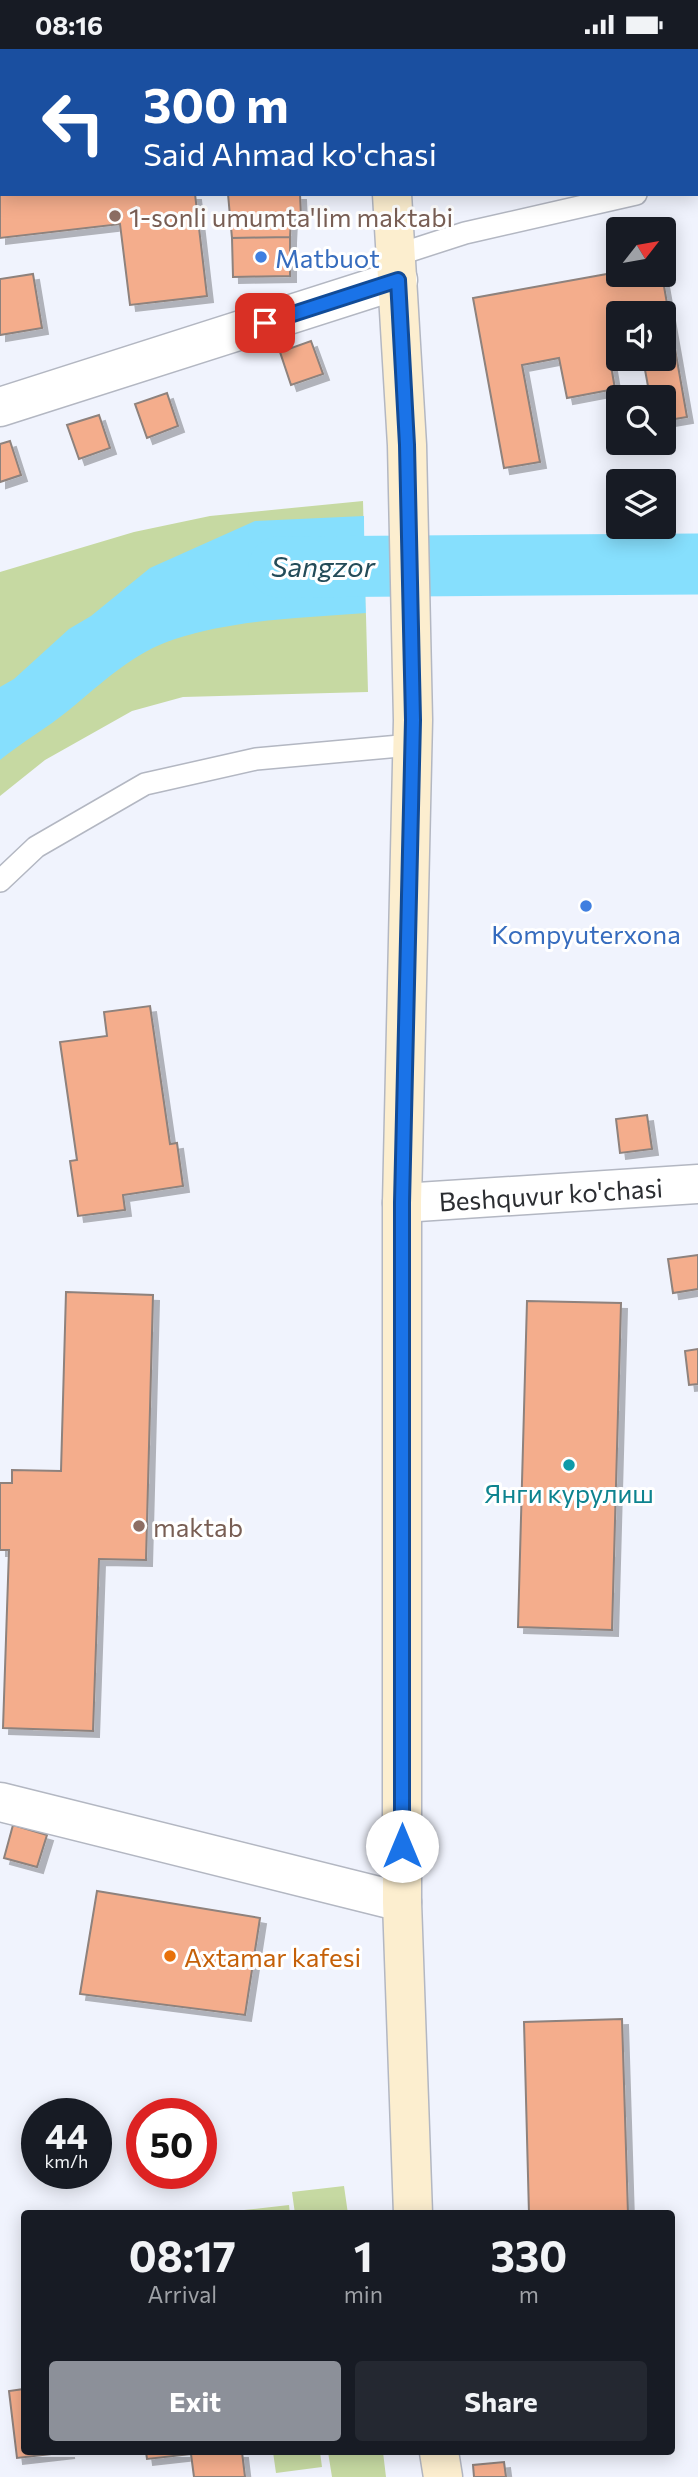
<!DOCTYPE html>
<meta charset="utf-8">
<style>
body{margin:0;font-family:Commissioner,sans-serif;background:#242831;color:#f1f3f6;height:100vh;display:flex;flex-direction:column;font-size:26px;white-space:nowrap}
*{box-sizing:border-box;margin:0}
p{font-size:23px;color:#9ea1a6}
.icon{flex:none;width:38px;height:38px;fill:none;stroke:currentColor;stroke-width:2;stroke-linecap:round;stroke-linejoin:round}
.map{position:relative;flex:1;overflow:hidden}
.sheet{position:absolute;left:21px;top:2161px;width:654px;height:245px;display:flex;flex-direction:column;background:#171b24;border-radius:7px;box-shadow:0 4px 18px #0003}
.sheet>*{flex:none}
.top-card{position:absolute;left:0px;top:0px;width:698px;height:147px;box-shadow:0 4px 18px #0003;background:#1a4fa0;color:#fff;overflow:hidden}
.needle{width:46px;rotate:59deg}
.tools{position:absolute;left:606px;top:168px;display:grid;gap:14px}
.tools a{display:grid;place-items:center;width:70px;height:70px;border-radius:7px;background:#171b24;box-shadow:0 4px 18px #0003;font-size:35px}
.speed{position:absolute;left:21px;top:2049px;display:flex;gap:14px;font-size:35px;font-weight:700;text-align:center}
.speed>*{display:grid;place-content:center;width:91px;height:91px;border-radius:50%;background:#171b24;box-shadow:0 4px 18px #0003;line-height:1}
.speed small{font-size:18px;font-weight:400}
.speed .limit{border:10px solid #d22;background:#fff;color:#111}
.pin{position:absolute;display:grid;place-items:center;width:60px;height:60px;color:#fff;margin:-30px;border-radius:14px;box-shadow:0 4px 10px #0006}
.me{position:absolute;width:77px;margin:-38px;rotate:0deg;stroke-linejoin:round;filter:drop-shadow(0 0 5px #0008)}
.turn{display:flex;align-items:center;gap:24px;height:147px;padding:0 28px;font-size:32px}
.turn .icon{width:91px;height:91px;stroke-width:2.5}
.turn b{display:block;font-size:49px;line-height:60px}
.eta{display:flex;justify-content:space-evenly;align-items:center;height:119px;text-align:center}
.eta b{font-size:42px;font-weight:700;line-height:49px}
.action{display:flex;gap:14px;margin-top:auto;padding:14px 28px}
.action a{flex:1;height:80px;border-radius:7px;background:#8c9099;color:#fff;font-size:28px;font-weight:700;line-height:80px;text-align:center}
.action a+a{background:#242831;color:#f1f3f6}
.status{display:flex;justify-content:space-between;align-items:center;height:49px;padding:0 35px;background:#171b24;direction:ltr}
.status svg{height:19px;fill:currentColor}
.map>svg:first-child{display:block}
</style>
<div class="status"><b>08:16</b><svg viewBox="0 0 49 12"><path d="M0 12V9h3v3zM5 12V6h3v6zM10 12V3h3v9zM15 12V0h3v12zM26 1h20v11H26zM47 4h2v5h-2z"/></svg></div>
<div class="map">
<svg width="698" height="2428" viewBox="0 0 698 2428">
<defs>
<filter id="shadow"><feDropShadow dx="6" dy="6" stdDeviation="0" flood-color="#0004"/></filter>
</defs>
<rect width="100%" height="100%" fill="#f0f3fd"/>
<path fill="#c6d9a2" d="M524 0H698V114L696 2H524Z
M363 452 368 643 183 648 132 662 45 711 0 747V523L134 483 210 467Z
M344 2137 348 2165H295L292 2143Z
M289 2156 290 2165H244V2161Z
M273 2403H320L322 2418 276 2424Z
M328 2403H383L386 2428H332Z"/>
<path fill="#86dffd" d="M364 467 366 564C302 569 237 570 175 590 134 603 102 634 69 661 47 679 22 693 0 711V638L14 630 69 580 91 567 150 519 255 472Z"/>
<path fill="#f0f3fd" d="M364 464 367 467 369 564 366 568Z"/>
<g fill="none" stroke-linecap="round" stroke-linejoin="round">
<path stroke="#86dffd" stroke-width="61" d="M279 518 698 515"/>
</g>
<path fill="#f4ad8c" stroke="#8e827d" stroke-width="2" filter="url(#shadow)" d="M140 0H240L245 2H142Z
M488 0H521V2H488Z
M2 92V145H195L207 247 130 256 120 175 0 189V93Z
M228 145H300L301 168H291L290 188 232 189Z
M290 188V227L233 228 232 189Z
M618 223V226H662L687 368 663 372V348H650L643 310H663V264H618V297L608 299 615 340 567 349 559 309 522 316 540 413 504 419 473 249Z
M33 225 42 279 0 286V230Z
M311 292 323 325 291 336 280 303Z
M167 344 178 377 147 389 135 355Z
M99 366 110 399 79 410 67 376Z
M10 392 21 426 0 433V395Z
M150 957 170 1095 177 1094 183 1137 123 1146 125 1161 78 1167 70 1112 77 1111 60 993 107 987 104 963Z
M647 1066 652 1100 620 1104 616 1070Z
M698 1206V1240L673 1244 668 1210Z
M66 1243 153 1246 146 1511 99 1510 93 1682 3 1679 9 1501H0V1434H12V1421L61 1422Z
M527 1252 621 1254 612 1581 518 1578Z
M698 1300V1335L689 1336 685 1302Z
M13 1776 47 1786 37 1818 4 1809Z
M97 1842 260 1869 245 1966 80 1945Z
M622 1970 628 2165H529L524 1973Z
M24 2340V2403H69L17 2409 9 2342Z
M146 2403H242L245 2428H194L191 2405 147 2410Z
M504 2413 506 2428H474L473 2416Z"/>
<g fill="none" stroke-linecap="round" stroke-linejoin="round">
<g stroke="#b3b7c2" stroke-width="24">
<path id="service" d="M696 132 698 131
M397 206 465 184 636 145
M0 832 36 798 145 735 256 710 411 696"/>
</g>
<g stroke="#b3b7c2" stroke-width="41">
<g id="minor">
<path d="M0 358 398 231"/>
<path id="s1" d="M402 1154 698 1135"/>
<path d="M0 1753 402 1853"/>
</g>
</g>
<g stroke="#b3b7c2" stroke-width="41">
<path id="secondary" d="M355 0 356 2
M415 0V2
M392 145 407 396 413 671 402 1154V1853L413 2165
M439 2403 443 2428"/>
</g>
<use href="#service" stroke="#fff" stroke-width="21"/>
<use href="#minor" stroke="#fff" stroke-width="38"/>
<use href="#secondary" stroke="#fceecf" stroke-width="38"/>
</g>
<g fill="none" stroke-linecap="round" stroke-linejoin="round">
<g stroke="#114b97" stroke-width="18">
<path id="route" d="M265 274 398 231 407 396 413 671 402 1154V1797"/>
</g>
<use href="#route" stroke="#1a73e8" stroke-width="12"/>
</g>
<g fill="#8d6e63" stroke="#fff" stroke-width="2.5">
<circle cx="115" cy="167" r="7"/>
<circle cx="139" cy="1477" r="7"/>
</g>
<g fill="#3f7fe0" stroke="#fff" stroke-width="2.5">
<circle cx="261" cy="208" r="7"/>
<circle cx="586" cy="857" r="7"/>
</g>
<circle fill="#0f9aa8" stroke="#fff" stroke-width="2.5" cx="569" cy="1416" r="7"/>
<circle fill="#e8710a" stroke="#fff" stroke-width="2.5" cx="170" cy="1907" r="7"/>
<g text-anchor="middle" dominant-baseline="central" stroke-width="6" stroke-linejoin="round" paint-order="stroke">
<g font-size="26" fill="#785e54" stroke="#fff" text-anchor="start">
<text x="129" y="167">1-sonli umumta'lim maktabi</text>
<text x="153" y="1477">maktab</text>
</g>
<g font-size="26" fill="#366cbe" stroke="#fff" text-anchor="start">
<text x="275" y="208">Matbuot</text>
<text x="586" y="884" text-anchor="middle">Kompyuterxona</text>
</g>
<g font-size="26" fill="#2b2d31" stroke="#fff">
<text stroke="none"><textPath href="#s1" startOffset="149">Beshquvur ko'chasi</textPath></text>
</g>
<g font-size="26" fill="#0d838f" stroke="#fff">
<text x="569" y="1443">Янги курулиш</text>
</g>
<g font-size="26" fill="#c56008" stroke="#fff" text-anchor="start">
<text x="184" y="1907">Axtamar kafesi</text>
</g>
<g font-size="28" font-style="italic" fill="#244c59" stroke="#fff">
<text x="323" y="517">Sangzor</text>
</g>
</g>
</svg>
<div class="tools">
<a><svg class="needle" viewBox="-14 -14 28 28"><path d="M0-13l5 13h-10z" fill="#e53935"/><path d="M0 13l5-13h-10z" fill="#9ea1a6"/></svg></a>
<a><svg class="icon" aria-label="sound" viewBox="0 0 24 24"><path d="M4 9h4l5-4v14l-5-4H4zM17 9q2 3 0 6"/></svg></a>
<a><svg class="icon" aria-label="search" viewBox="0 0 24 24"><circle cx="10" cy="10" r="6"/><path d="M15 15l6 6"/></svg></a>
<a><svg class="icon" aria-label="layers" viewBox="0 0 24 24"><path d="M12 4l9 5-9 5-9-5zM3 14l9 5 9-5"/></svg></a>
</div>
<div class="speed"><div>44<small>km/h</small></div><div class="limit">50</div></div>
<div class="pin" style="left:265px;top:274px;background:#d93025"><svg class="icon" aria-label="arrive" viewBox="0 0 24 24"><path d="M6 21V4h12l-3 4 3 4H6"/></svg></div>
<svg class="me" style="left:402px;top:1797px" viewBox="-20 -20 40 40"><circle r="19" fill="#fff"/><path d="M0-13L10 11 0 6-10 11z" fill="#1a73e8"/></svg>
<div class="top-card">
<div class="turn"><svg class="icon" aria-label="left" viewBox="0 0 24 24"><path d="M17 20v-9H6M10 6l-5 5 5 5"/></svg><div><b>300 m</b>Said Ahmad ko'chasi</div></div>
</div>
<section class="sheet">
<div class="eta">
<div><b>08:17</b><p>Arrival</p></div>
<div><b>1</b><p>min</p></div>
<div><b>330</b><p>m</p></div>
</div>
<div class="action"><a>Exit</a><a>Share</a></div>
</section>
</div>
